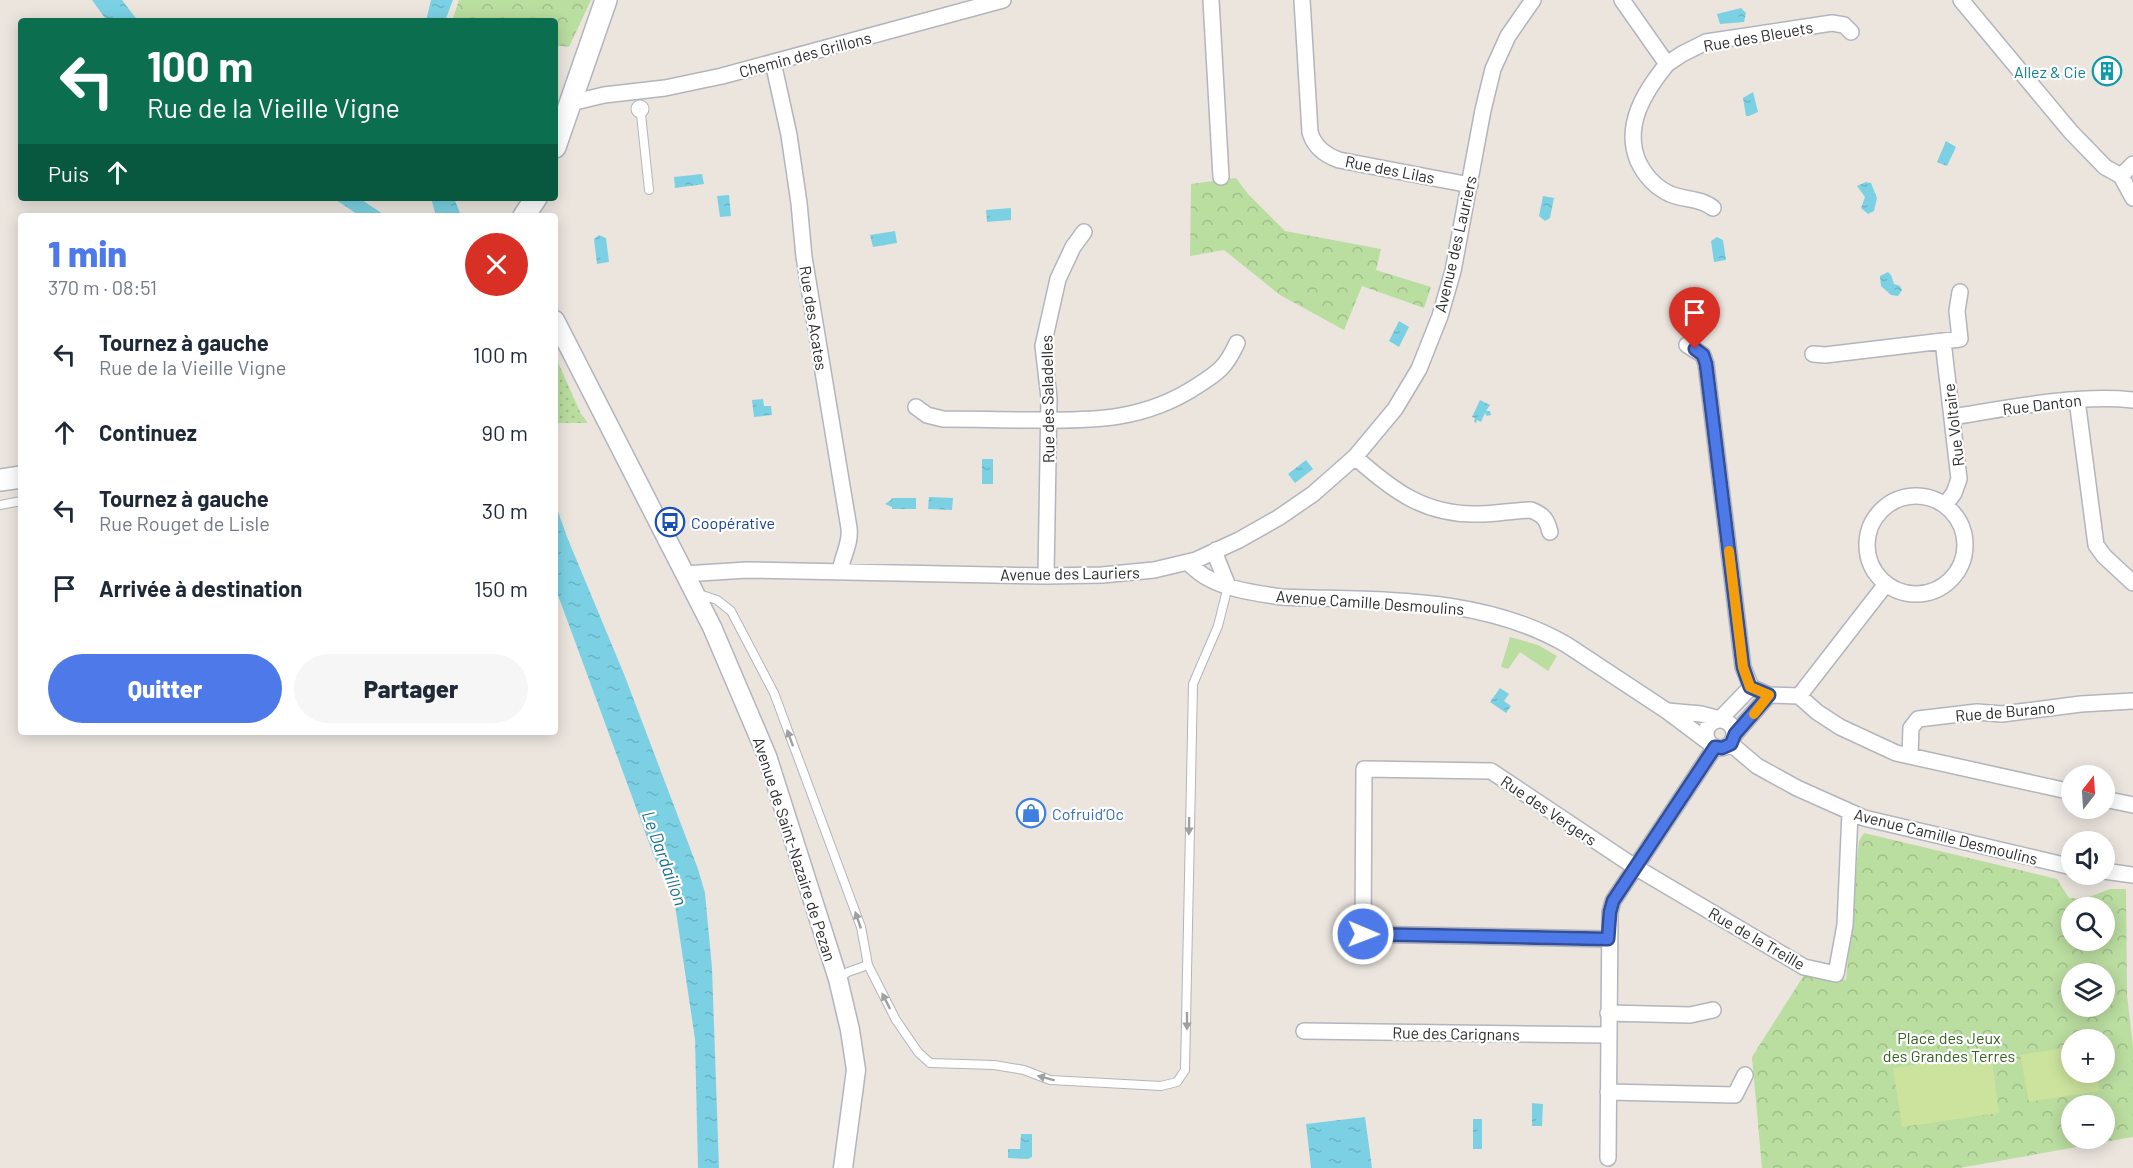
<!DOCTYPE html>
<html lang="fr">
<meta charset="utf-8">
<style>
body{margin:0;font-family:Barlow,sans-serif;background:#f6f6f7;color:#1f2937;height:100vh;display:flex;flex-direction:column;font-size:22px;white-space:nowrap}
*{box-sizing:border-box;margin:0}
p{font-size:20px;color:#747a83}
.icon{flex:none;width:33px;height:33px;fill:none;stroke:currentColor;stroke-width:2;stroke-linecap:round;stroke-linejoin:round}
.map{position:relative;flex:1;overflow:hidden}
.details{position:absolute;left:18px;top:213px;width:540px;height:522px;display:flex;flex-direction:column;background:#fff;border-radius:6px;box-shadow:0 3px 15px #0003}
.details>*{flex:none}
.top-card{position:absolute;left:18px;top:18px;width:540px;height:183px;border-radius:6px;box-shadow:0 3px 15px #0003;background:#0b6e4f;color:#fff;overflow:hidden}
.needle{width:39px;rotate:17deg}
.buttons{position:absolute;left:2061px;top:765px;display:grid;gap:12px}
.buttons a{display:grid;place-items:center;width:54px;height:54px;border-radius:50%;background:#fff;box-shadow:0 3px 15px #0003;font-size:30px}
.pin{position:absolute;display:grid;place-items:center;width:51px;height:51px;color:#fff;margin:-62px -26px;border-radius:50% 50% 50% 0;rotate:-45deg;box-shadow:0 0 6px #0007}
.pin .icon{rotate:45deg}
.me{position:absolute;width:66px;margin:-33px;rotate:91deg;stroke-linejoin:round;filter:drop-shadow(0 0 4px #0008)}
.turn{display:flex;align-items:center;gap:21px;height:126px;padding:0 30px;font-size:27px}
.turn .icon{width:78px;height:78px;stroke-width:2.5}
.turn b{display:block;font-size:42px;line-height:51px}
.then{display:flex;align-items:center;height:57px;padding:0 30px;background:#0003;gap:12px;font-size:22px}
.round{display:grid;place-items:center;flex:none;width:63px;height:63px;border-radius:32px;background:#f6f6f7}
.summary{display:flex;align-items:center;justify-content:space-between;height:102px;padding:0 30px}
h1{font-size:36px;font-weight:800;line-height:45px;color:#4e79e9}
.button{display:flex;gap:12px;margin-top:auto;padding:12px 30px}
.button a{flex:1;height:69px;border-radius:36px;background:#4e79e9;color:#fff;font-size:24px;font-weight:800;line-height:69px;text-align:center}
.button a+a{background:#f6f6f7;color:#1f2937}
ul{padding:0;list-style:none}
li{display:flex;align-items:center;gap:18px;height:78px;padding:0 30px}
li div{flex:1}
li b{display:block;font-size:22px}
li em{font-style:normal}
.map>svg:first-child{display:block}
</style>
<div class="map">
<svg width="2133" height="1168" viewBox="0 0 2133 1168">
<defs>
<pattern id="grass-dots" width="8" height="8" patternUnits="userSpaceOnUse" patternTransform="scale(1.5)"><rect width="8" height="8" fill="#badda0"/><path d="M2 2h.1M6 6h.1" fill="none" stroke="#a0be8a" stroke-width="1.8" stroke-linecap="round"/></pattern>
<pattern id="park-crowns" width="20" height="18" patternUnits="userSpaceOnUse" patternTransform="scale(1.5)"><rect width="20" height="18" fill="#badda0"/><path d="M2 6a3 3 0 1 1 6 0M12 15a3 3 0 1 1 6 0" fill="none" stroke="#a0be8a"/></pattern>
<pattern id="water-ripples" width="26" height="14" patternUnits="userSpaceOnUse" patternTransform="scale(1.5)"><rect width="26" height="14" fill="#7bd1e3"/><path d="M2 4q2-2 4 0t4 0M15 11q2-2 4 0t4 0" fill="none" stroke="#6ab4c3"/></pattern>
</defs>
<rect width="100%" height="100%" fill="#ebe5de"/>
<path fill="url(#grass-dots)" d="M555 356 581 414 588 423H555Z"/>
<path fill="url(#park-crowns)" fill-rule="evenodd" d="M459 0H591L569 47 555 45V21H452Z
M1236 178 1248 194 1285 231 1381 249 1376 270 1431 287 1424 308 1362 286 1344 330 1280 295 1224 250 1190 256 1191 184Z
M1864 833 2057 879 2069 898 2084 899 2110 889H2126L2127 995 2133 1047V1137L1959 1168H1762L1752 1057 1806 972 1846 980 1859 841ZM2072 908H2104V940H2072ZM2072 974H2104V1006H2072ZM2072 1040H2104V1072H2072ZM2072 1106H2104V1138H2072Z"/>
<path fill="#badda0" d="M1510 637 1538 645 1557 656 1548 671 1520 652 1508 669 1501 667Z"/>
<path fill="#cce39d" d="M2071 1047 2072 1072 2097 1073 2099 1091 2029 1102 2020 1055Z
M1991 1054 1999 1113 1902 1127 1893 1068Z"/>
<path fill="url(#water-ripples)" d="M92 0H122L138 21H107Z
M431 0H453L445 21H426Z
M1741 8 1746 13 1744 22 1720 24 1717 14Z
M1753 92 1758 112 1749 116H1746L1743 98Z
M1946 141 1956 147 1947 166 1937 162Z
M702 174 704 184 675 188 674 177Z
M1866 182 1871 183 1877 198 1874 211 1868 214 1861 208 1865 197 1857 186Z
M729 195 731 216 720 217 717 196Z
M1543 196 1554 198 1550 218 1545 221 1539 216Z
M333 198H359L386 216H360Z
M431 198H454L461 216H436Z
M1011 208V220L987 222 986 210Z
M895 231 897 243 873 247 870 235Z
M599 235 606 238 609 262 597 264 594 239Z
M1717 237 1723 240 1726 260 1714 262 1711 241Z
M1888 272 1891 275 1894 284 1900 286 1902 290 1898 296 1891 295 1881 286 1880 276Z
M1399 321 1409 327 1399 347 1389 341Z
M763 399 764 406H771L772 415 754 417 752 400Z
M1480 400 1490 405 1486 411H1490L1491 415 1487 416 1485 413 1481 422 1477 420 1476 423 1474 422 1475 418 1472 417Z
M982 459H993V484H982Z
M1306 460 1313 469 1295 483 1288 474Z
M929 497 953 498 952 510 928 509Z
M892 498H916V509H892V507L885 504 891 500Z
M555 503 567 537 624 674 698 869 705 893 712 968 719 1168H698L695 1039 675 905 652 851 555 587Z
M1500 688 1509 694 1504 701 1511 706 1506 713 1490 702Z
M1532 1103 1543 1104 1542 1126H1532Z
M1365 1117 1372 1168H1311L1306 1124Z
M1473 1119H1482V1149H1473Z
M1021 1134H1032V1157L1028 1159 1008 1158V1149H1020Z"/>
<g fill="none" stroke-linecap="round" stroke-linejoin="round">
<g stroke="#b2b5bd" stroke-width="10">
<path id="service" d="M635.5 109a4.5 4.5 0 1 1 9 0a4.5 4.5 0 1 1-9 0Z
M641 114 649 190
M0 505 21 501
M699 594 717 600 731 611 774 693 861 927 868 965 848 972 839 978
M868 965 896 1020 918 1052 930 1063 994 1065 1024 1070 1050 1080 1161 1086 1177 1082 1185 1070 1193 684 1218 626 1228 586"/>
</g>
<g stroke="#b2b5bd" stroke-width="18">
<path id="minor" d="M1211 0 1221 177
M1302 0 1310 132C1314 147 1325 155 1339 160L1470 185
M1622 0 1667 64C1645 91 1623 125 1638 161 1645 176 1655 187 1670 194 1684 200 1701 198 1713 208
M1961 0 2071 132 2105 167 2121 176 2133 198
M773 62 789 135 799 203 804 257 849 528C851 544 842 556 840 572
M1667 64 1682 54 1706 42 1832 23 1844 25 1851 32
M571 103 604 95 665 88 722 76 1003 0
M2121 176 2133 164
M1943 341 1959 479 1954 493 1945 505
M1687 345 1703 355 1706 364 1743 667 1751 687
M1813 354 1825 355 1960 339 1957 311 1960 292
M2077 400 2096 545 2104 556 2133 583
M916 407 927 415 943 419C974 419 1004 420 1035 420 1095 421 1145 420 1197 386 1219 372 1226 367 1237 343
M1952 417C2009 408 2076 394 2133 400
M1355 457C1393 491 1426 516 1480 514 1497 514 1514 510 1531 510 1544 515 1547 520 1550 532
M1867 545a49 49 0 1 1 98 0a49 49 0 1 1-98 0Z
M1216 550 1217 559 1228 586
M1187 562C1193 567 1199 573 1206 577 1228 590 1257 593 1281 597 1379 601 1479 594 1567 645L1667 711 1707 741
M684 574 747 570 1046 576 1102 575 1154 570 1196 560 1239 540 1278 518 1313 494 1355 457 1395 409 1419 369 1440 316 1453 271 1483 110 1493 69 1508 36 1533 0
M1046 576 1049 398 1043 346 1058 279 1073 247 1084 232
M1751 687 1769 695 1799 696 1886 584
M1799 696 1817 712 1840 727 1896 753 2072 792
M1667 711 1701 714 1720 719 1751 687
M1706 734a14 14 0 1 1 28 0a14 14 0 1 1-28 0Z
M1735 734 1769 695
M1731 744 1757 766 1797 788 1864 818 2072 867
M1910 756 1911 728 1918 719 1977 712 2002 714 2081 704 2133 701
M2104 799 2133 805
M2104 871 2133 875
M1608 939 1363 934 1364 769 1491 771 1635 867 1804 967 1836 974 1845 925 1850 813
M1608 1013 1690 1015 1713 1010
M1304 1031 1608 1035
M1608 1092 1735 1095 1745 1075
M1608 1158 1610 912 1613 901 1715 747"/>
</g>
<g stroke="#b2b5bd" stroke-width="21">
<path id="tertiary" d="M555 320 712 627 767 756 838 979 850 1030 856 1070 843 1168"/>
</g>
<g stroke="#b2b5bd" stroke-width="24">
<path id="secondary" d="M555 147 606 0
M524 216 536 198
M0 480 21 477"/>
</g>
<use href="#service" stroke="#fff" stroke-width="8"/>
<use href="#minor" stroke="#fff" stroke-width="15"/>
<use href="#tertiary" stroke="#fff" stroke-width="18"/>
<use href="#secondary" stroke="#fff" stroke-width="21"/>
</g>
<defs><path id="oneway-solid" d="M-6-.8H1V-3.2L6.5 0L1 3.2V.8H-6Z" transform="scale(1.5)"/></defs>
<g fill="#a0a0a0">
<use href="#oneway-solid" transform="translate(790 738) rotate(-110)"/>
<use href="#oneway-solid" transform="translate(1189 826) rotate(91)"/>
<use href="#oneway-solid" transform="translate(858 920) rotate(-109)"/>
<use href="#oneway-solid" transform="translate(886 1001) rotate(-117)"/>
<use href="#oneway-solid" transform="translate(1187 1021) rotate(90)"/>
<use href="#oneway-solid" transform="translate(1046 1078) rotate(-165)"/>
</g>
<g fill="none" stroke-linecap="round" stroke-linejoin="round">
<g stroke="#334f97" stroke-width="15">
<path id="route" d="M1363 934 1608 939 1610 912 1613 901 1715 747 1722 748 1731 744 1735 734 1769 695 1750 687 1743 667 1706 364 1703 355 1695 349"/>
</g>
<use href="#route" stroke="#4e79e9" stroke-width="10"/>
<path stroke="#f59e0b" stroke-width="10" d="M1729 551 1743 667 1750 687 1769 695 1754 714"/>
</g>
<defs>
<g id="building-ring" transform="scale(1.5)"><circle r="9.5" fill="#fff" stroke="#0f9aa8" stroke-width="1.5"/><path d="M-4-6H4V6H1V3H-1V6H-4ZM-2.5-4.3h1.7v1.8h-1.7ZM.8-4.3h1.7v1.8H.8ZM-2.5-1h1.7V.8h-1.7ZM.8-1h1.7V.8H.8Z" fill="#0f9aa8"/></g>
<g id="bus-ring" transform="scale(1.5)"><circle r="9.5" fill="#fff" stroke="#1a4fb4" stroke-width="1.5"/><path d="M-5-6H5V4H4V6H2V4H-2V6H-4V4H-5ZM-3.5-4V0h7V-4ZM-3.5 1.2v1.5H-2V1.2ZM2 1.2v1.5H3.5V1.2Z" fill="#1a4fb4"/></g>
<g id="shop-ring" transform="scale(1.5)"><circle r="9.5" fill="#fff" stroke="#3f7fe0" stroke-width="1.5"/><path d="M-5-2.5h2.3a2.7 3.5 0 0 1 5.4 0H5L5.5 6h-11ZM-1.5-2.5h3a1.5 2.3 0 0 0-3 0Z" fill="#3f7fe0"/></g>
</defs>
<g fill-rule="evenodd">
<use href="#building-ring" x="2107" y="71"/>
<use href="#bus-ring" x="670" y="522"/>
<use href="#shop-ring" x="1031" y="813"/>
</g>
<g text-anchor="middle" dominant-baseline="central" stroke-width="4.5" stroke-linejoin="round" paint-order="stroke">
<g font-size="16" fill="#2b2b2b" stroke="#fff">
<text transform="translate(1758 36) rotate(-10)">Rue des Bleuets</text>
<text transform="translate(805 54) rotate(-15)">Chemin des Grillons</text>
<text transform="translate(1390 169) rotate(11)">Rue des Lilas</text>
<text transform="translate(1455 244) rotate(-77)">Avenue des Lauriers</text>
<text transform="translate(814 318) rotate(81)">Rue des Acates</text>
<text transform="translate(1047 399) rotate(-91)">Rue des Saladelles</text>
<text transform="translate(2042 404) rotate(-7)">Rue Danton</text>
<text transform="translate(1953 425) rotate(-97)">Rue Voltaire</text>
<text transform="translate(1070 573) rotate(-1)">Avenue des Lauriers</text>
<text transform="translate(1370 602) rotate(4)">Avenue Camille Desmoulins</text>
<text transform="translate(2005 711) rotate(-5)">Rue de Burano</text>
<text transform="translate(1549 810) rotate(34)">Rue des Vergers</text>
<text transform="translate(1946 836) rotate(14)">Avenue Camille Desmoulins</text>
<text transform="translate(795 849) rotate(72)">Avenue de Saint-Nazaire de Pezan</text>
<text transform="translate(1757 938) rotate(30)">Rue de la Treille</text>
<text transform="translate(1456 1033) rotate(1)">Rue des Carignans</text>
</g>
<g font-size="16" fill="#0d838f" stroke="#fff" text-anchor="end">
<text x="2086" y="71">Allez &amp; Cie</text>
</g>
<g font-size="16" fill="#164399" stroke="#fff" text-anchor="start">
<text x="691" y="522">Coopérative</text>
</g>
<g font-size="16" fill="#366cbe" stroke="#fff" text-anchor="start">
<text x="1052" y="813">Cofruid’Oc</text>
</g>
<g font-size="16" fill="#356121" stroke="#fff">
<text x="1949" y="1037">Place des Jeux<tspan x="1949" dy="18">des Grandes Terres</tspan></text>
</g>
<g font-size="18" font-style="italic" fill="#1a728f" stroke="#fff">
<text transform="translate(665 858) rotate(70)">Le Dardaillon</text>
</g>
</g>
</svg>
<div class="buttons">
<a><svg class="needle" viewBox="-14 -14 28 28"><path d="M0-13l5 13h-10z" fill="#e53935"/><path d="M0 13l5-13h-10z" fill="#747a83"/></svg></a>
<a><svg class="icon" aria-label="sound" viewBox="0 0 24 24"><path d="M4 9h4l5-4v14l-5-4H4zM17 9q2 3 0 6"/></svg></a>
<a><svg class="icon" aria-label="search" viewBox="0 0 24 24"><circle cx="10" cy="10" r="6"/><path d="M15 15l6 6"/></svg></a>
<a><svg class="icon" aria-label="layers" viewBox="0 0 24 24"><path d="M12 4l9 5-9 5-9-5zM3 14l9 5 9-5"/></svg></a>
<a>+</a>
<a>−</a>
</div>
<div class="pin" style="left:1695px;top:349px;background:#d93025"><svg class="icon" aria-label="arrive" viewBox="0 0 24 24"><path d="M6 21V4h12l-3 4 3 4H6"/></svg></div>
<svg class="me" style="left:1363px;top:934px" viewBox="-20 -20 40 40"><circle r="17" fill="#4e79e9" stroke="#fff" stroke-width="3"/><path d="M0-11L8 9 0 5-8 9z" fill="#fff"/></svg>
<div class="top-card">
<div class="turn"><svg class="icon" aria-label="left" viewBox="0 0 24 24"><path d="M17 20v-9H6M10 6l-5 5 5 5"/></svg><div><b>100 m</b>Rue de la Vieille Vigne</div></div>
<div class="then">Puis<svg class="icon" aria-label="ahead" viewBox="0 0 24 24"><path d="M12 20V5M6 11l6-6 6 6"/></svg></div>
</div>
<section class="details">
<div class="summary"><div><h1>1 min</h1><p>370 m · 08:51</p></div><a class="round" style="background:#d93025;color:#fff"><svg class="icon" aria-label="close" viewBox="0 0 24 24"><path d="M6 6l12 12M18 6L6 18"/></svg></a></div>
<ul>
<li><svg class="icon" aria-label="left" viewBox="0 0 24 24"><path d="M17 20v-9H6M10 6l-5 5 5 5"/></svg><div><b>Tournez à gauche</b><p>Rue de la Vieille Vigne</p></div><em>100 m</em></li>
<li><svg class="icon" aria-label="ahead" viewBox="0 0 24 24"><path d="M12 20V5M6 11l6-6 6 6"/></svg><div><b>Continuez</b></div><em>90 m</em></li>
<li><svg class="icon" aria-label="left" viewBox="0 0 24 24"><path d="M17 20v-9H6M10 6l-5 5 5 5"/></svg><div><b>Tournez à gauche</b><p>Rue Rouget de Lisle</p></div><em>30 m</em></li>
<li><svg class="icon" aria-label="arrive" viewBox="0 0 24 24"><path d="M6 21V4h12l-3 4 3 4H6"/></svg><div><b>Arrivée à destination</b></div><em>150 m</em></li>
</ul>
<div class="button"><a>Quitter</a><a>Partager</a></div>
</section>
</div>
